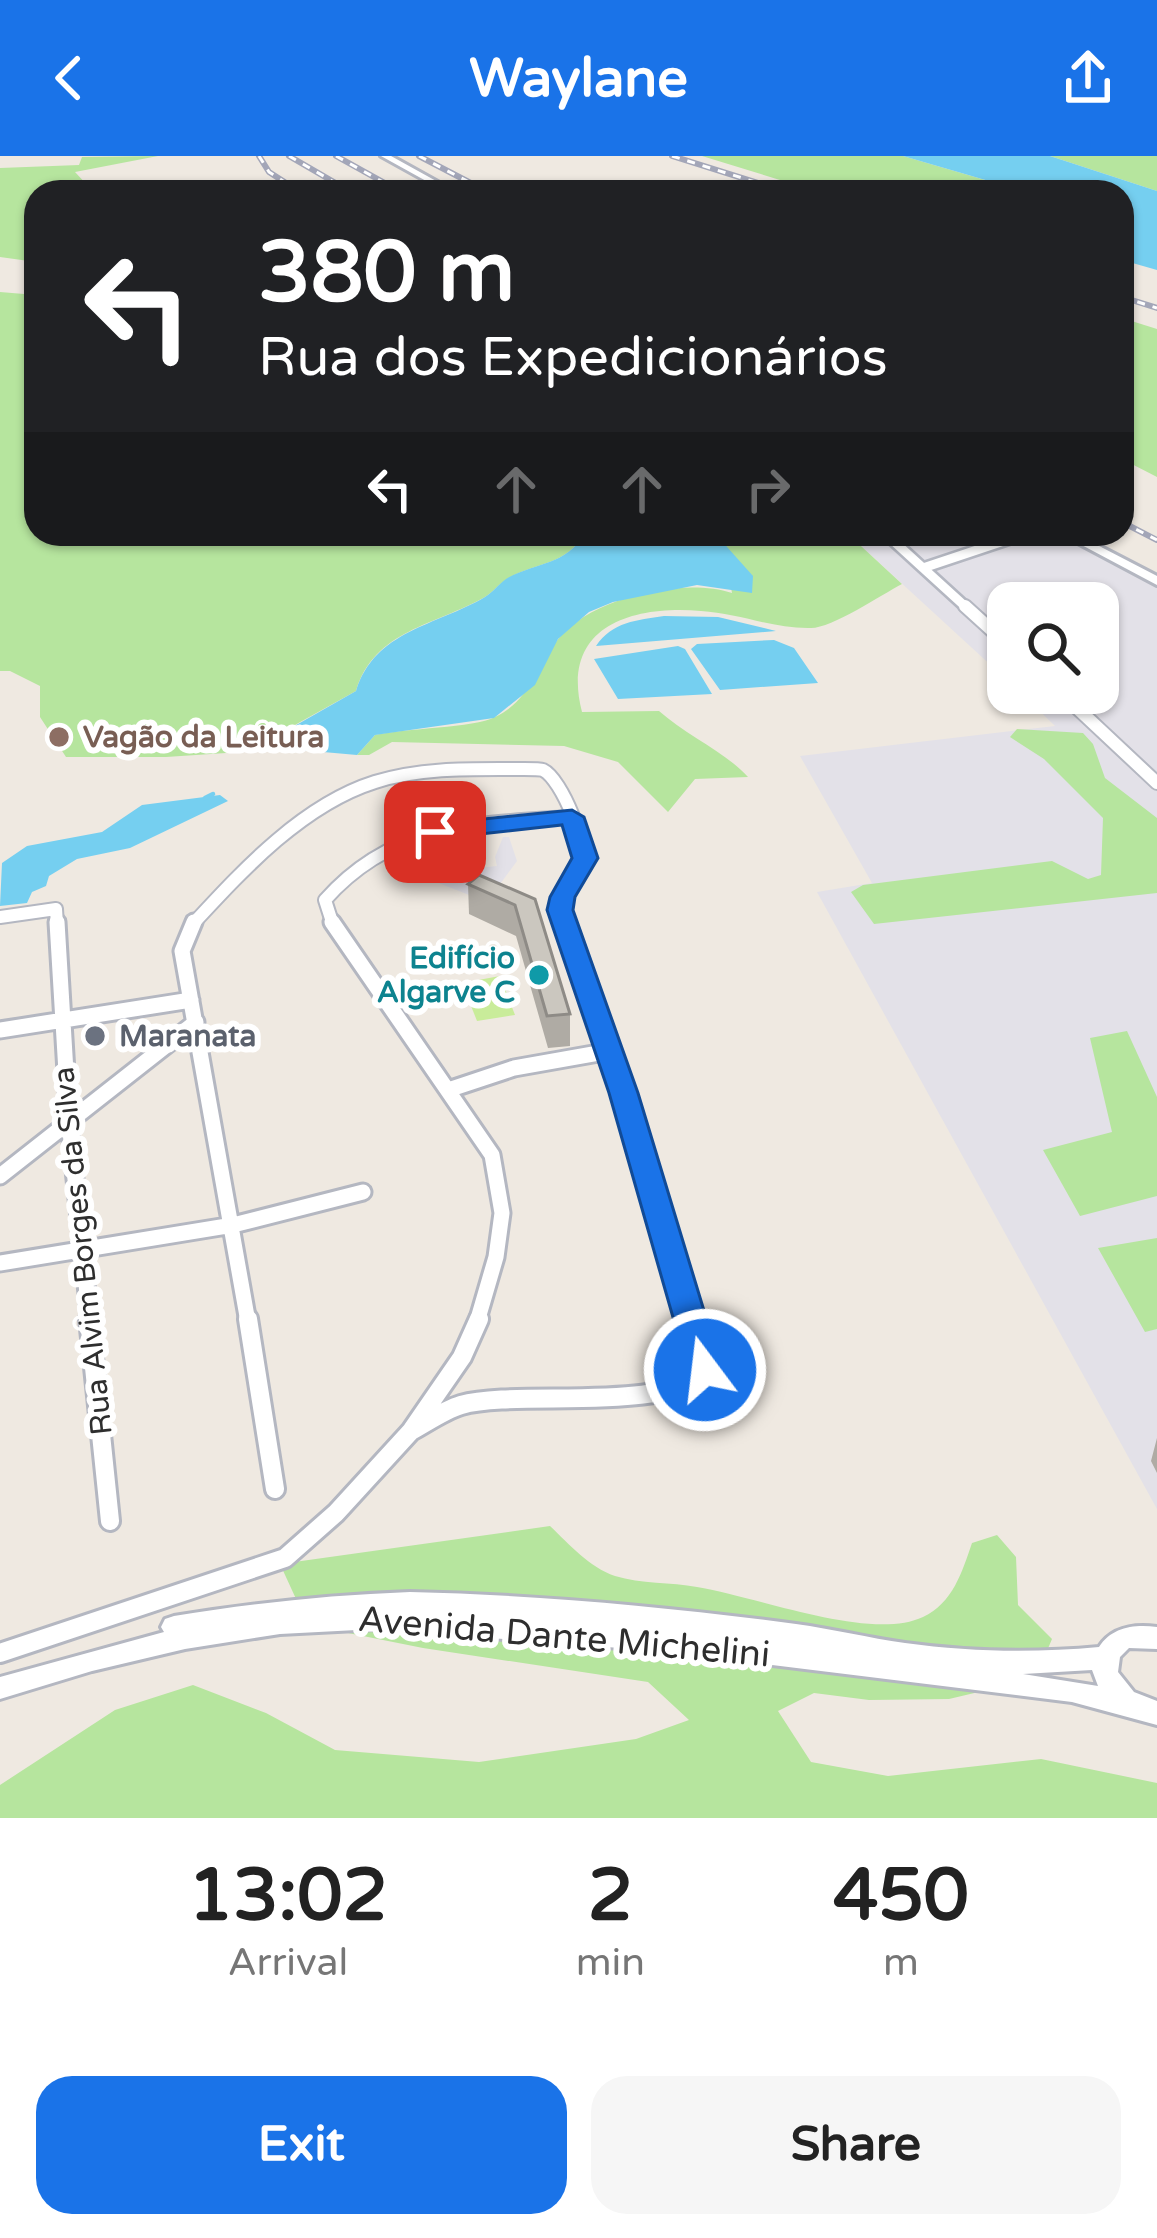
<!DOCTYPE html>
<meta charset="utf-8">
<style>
body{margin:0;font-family:"Varela Round",sans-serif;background:#f6f6f6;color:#222;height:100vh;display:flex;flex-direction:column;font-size:45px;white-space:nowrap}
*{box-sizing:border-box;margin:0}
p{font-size:39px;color:#767676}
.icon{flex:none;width:66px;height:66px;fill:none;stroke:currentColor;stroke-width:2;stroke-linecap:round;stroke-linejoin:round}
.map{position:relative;height:1662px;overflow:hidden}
.panel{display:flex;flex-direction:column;background:#fff;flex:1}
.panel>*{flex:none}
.guide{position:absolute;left:24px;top:24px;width:1110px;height:366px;border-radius:36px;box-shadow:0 3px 9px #0004;background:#202124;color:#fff;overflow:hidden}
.fabs{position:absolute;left:987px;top:426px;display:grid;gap:24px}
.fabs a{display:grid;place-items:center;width:132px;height:132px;border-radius:24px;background:#fff;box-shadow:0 3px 9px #0004;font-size:60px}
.pin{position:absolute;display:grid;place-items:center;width:102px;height:102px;color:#fff;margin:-51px;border-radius:24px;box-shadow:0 6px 18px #0006}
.me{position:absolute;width:132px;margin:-66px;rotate:345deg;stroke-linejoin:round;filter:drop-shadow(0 0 9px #0008)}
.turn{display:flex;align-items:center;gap:42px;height:252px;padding:0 36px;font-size:54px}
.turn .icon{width:156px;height:156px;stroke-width:2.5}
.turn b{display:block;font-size:84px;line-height:102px}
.lanes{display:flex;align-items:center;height:114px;padding:0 36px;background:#0003;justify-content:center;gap:60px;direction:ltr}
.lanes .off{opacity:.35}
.eta{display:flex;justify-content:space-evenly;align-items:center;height:204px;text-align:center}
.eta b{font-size:72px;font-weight:700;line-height:84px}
.action{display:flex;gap:24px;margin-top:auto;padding:24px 36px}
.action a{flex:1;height:138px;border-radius:36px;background:#1a73e8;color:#fff;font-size:48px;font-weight:700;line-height:138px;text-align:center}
.action a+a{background:#f6f6f6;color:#222}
header{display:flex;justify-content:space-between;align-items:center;height:156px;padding:0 36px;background:#1a73e8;color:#fff;font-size:54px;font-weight:700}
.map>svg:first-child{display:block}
</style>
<header><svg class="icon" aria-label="back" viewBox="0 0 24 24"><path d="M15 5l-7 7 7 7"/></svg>Waylane<svg class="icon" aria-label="share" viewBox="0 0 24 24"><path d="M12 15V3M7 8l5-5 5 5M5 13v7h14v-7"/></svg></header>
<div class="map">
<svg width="1157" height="1662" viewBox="0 0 1157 1662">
<rect width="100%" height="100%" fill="#efe9e1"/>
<path fill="#e3e1e8" d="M848 378H1080L1157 418V1353L817 736 872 727 800 600 1055 570 1021 537H1098V447H1008V525Z
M503 681H509L517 705 487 746 436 726 449 723 448 715 497 710 495 701Z"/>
<path fill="#b6e59e" d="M158 0 75 16 88 30 108 36H36V106L0 101V12L79 9 82 1Z
M702 0H903L1027 36H819Z
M1050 0H1157V35Z
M0 136 36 139V378H584C566 410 535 406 507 423 499 428 493 436 485 441 436 469 374 474 356 535L284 575 273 594 166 601H66L40 561V530L10 515H0Z
M1122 162 1157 173V321L1122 303V207L1127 204 1122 201Z
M721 378H848L902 428C881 439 832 472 811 472 774 473 738 457 701 455 629 449 560 472 582 556L659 555C686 579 728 598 748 621L695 623 668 656 618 606 564 590 392 586 369 599H357L375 579C405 572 474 572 495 561 531 544 536 510 559 482 593 441 683 421 732 437Z
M1017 573 1083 577 1093 588 1105 622 1157 662V737L874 768 851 736 863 729 1052 705 1088 723 1101 719 1103 662 1044 603 1010 581Z
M1127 875 1157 941V1040L1080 1060 1043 994 1112 976 1090 882Z
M1157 1082V1173L1145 1176 1098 1092Z
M550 1370C570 1389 589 1411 615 1420 641 1428 671 1426 697 1431 755 1440 870 1486 923 1461 953 1447 962 1416 972 1387L997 1379 1016 1401 1018 1449 1052 1483 1038 1516 1004 1530 949 1543 869 1544 814 1537 778 1555 811 1606 888 1620 1041 1603 1157 1627V1662H0V1629L115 1554 193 1529 266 1557 335 1594 479 1606 636 1583 689 1564 648 1526 423 1492 308 1469 280 1408Z"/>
<path fill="#c9ec9a" d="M500 820 515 859 477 865 462 827Z"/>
<path fill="#75cff0" d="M903 0H1050L1157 35V114L1122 104V36H1027Z
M584 378H721L719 382 753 420 752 437 697 429 613 446 589 456 558 483 535 529 494 562 375 579 357 599 278 592 284 576 356 535C375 474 436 470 485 441 493 436 499 428 506 423 535 406 566 410 584 378Z
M664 460 718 461 776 475 596 490C612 466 637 464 664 460Z
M774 484 794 492 818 527 720 534 691 493 697 488Z
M678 490 685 493 712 538 618 543 594 503Z
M220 639 228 645 130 692 77 703 49 720 46 730 32 736 27 747 0 750 2 707 27 690 102 676 142 649Z"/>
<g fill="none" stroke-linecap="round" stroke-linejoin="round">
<path stroke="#75cff0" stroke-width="4.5" d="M205 642 213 638"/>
<g stroke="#b4b7c1" stroke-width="14">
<path id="minor-far3" d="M888 380 923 412
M968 453 923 412 1025 378"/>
</g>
<g stroke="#b4b7c1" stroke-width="16">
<path id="minor-far2" d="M965 450 1008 489
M1061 537 1157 627
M0 761 56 753 57 769
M192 769C242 715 302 649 375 626 422 611 476 613 524 613 528 613 540 613 543 614 562 623 589 692 583 711 577 726 565 738 560 754L565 769
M333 769 325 744C393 667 475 667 571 661"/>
</g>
<g stroke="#b4b7c1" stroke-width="21">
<path id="minor-far1" d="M57 766 69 966 90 1166
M194 766 182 795 248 1166
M332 766 492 999 502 1057 496 1101 477 1166
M564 766 636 979 691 1166
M0 874 191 844
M451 933 514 912 610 895
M0 1020 196 866
M0 1107 233 1069 363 1036"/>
</g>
<g stroke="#b4b7c1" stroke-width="24">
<path id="minor" d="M89 1163 110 1365
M248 1163 275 1333
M411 1275C426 1267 444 1254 461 1249 518 1233 665 1258 705 1215L690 1163
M0 1497 285 1402 336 1357 411 1275 462 1201 479 1163"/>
</g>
<g stroke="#b4b7c1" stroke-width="6">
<path id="tertiary" d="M381 0H391L456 36H446Z
M1061 378H1076L1157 420V429Z"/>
</g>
<g stroke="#b4b7c1" stroke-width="6">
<path id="secondary" d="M410 1436C539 1439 668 1451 796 1468 833 1473 869 1482 905 1487 970 1496 1034 1497 1099 1491 1112 1471 1134 1468 1157 1471V1493L1129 1492 1120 1501 1118 1516 1134 1536 1157 1545V1569L1072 1546 658 1495 376 1473 280 1478 185 1493 92 1515 0 1543V1521L164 1476 161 1471 165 1463 174 1460C253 1447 330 1439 410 1436ZM1092 1514 1098 1530 1023 1518Z"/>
</g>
<use href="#minor-far3" stroke="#fff" stroke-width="9"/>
<use href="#minor-far2" stroke="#fff" stroke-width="12"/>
<use href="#minor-far1" stroke="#fff" stroke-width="15"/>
<use href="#minor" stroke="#fff" stroke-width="18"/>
<use href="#tertiary" fill="#fff" fill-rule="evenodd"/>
<use href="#secondary" fill="#fff" fill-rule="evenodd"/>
<g stroke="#a3a6b8" stroke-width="6">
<path id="rail" d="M259 0 269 16 300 36
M289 0 351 36
M336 0 401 36
M419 0 488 36
M672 0 787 36
M1122 141 1157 152
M1122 366 1157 384"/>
</g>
<use href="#rail" stroke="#fff" stroke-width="3" stroke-dasharray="8" stroke-linecap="butt"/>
</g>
<path fill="#afaba4" d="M468 728 535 743 570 858V890L548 892 516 780 469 758Z
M1157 1282V1317L1151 1305Z"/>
<path fill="#cbc7bf" stroke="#8e8b86" stroke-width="3" d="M479 719 535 743 570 858 547 860 515 749 468 728Z"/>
<path fill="#1a73e8" stroke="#114b97" stroke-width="3" d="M572 654 584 661 598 702 575 741 573 754 638 937 722 1214 717 1224 705 1227 693 1224 688 1214 609 937 547 754 550 741 572 702 562 669 435 683 423 676 435 668Z"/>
<circle fill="#8d6e63" stroke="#fff" stroke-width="4.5" cx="59" cy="581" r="12"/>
<circle fill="#0f9aa8" stroke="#fff" stroke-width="4.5" cx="539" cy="819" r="12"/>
<circle fill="#6b7280" stroke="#fff" stroke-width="4.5" cx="95" cy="880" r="12"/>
<g text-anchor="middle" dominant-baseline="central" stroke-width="12" stroke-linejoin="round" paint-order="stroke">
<g font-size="30" font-weight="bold" fill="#785e54" stroke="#fff" text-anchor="start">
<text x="83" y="581">Vagão da Leitura</text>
</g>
<g font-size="30" font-weight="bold" fill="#0d838f" stroke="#fff" text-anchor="end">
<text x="515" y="802">Edifício<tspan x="515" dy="34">Algarve C</tspan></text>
</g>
<g font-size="30" font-weight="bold" fill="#5b616d" stroke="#fff" text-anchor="start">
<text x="119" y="880">Maranata</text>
</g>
<g font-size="30" fill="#2e2e2e" stroke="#fff">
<text transform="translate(83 1095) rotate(-96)">Rua Alvim Borges da Silva</text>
</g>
<g font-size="36" fill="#2e2e2e" stroke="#fff">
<text transform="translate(564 1481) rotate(5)">Avenida Dante Michelini</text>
</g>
</g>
</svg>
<div class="fabs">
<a><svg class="icon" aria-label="search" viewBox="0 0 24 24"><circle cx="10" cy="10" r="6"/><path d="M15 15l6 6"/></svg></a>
</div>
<div class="pin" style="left:435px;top:676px;background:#d93025"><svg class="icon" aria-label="arrive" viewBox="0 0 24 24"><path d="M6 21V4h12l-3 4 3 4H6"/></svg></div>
<svg class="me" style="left:705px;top:1214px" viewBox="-20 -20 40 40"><circle r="17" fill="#1a73e8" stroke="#fff" stroke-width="3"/><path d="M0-11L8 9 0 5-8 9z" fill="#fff"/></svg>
<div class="guide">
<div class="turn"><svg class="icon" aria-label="left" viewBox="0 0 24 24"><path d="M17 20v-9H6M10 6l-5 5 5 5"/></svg><div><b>380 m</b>Rua dos Expedicionários</div></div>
<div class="lanes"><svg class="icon" aria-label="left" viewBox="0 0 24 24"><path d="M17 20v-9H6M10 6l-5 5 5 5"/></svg><svg class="icon off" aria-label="ahead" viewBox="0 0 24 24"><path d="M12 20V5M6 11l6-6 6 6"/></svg><svg class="icon off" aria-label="ahead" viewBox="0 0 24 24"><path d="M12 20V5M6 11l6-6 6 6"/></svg><svg class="icon off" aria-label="right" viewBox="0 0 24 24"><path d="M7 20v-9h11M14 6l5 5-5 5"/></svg></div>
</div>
</div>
<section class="panel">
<div class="eta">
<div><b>13:02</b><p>Arrival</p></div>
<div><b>2</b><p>min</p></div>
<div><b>450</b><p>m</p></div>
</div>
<div class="action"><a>Exit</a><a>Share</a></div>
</section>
